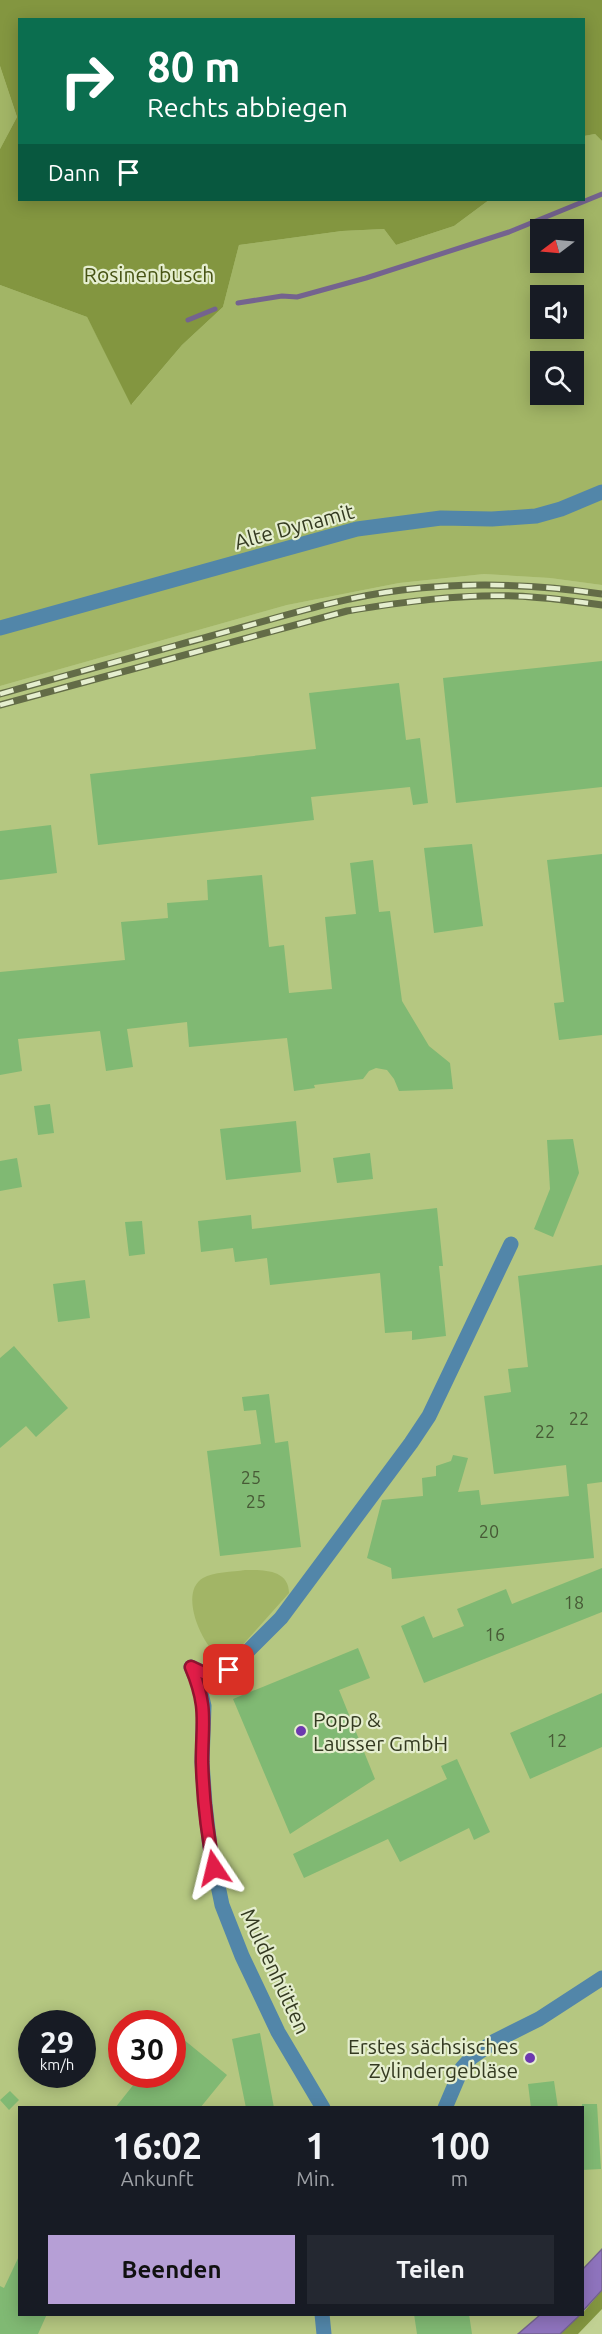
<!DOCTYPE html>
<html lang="de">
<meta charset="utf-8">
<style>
body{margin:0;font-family:Ubuntu,sans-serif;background:#242831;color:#f1f3f6;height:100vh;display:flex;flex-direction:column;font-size:22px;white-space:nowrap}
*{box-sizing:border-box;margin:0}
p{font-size:20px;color:#9ea1a6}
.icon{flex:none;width:33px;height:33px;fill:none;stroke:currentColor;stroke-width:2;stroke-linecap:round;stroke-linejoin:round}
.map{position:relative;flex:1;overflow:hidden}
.side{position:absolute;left:18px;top:2106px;width:566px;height:210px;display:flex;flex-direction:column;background:#171b24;border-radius:0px;box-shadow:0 3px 15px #0003}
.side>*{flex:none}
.banner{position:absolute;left:18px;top:18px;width:567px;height:183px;border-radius:0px;box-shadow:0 3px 15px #0003;background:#0b6e4f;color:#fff;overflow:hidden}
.needle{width:39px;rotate:254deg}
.tools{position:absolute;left:530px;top:219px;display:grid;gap:12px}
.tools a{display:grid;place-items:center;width:54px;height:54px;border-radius:0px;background:#171b24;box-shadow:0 3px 15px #0003;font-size:30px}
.speed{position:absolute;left:18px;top:2010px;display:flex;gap:12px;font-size:30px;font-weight:700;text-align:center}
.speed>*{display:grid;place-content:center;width:78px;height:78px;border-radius:50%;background:#171b24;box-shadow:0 3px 15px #0003;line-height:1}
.speed small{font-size:15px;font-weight:400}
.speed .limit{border:9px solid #d22;background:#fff;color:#111}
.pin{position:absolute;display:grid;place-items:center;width:51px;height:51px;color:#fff;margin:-26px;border-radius:12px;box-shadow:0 3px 9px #0006}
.me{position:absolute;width:66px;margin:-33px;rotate:350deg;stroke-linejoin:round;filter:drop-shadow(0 0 4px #0008)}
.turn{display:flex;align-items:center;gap:21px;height:126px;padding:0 30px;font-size:27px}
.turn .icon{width:78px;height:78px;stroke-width:2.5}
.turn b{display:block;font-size:42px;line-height:51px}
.then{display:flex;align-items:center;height:57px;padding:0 30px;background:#0003;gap:12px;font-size:22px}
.eta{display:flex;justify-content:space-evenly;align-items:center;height:102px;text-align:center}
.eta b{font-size:36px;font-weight:600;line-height:42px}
.cta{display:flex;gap:12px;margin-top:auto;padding:12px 30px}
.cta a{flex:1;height:69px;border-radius:0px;background:#b69fd6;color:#111;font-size:24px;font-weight:600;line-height:69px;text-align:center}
.cta a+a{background:#242831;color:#f1f3f6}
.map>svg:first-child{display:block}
</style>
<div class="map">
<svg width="602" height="2334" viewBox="0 0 602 2334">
<rect width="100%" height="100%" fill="#c1d193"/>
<path fill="#b5c781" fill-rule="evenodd" d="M484 574 550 578 602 585V2249L582 2270V2108H20V2314L540 2315 518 2334H0V686L287 605 399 583ZM32 2024H82V2074H32ZM122 2024H172V2074H122Z"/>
<path fill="#a2b566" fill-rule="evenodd" d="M0 66 17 117 0 149Z
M595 134 602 141V585L550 578 484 574 399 583 287 605 0 686V285L87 317 132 404 182 345 223 307 239 245 342 231 384 229 396 245 454 226 489 200H584V136ZM540 230H573V262H540ZM540 296H573V328H540ZM540 362H573V394H540Z
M245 1570C262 1570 289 1569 289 1593L230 1659 223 1660C204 1650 177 1593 203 1578 213 1572 233 1572 245 1570Z"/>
<path fill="#839640" d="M0 0H602V141L595 134 584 136V20H20V200H489L454 226 396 245 384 229 342 231 239 245 223 307 182 345 131 405 87 317 0 285V149L17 117 0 66Z
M602 2290V2309L578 2334H560L580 2315 582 2314Z"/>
<path fill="#8f74be" stroke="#74638f" stroke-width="1.5" d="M602 2249V2290L582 2312V2270Z
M540 2315V2314L580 2315 560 2334H518Z"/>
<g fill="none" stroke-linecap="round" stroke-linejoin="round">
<path stroke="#74638f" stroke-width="5" d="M238 303 282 296 297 297 366 278 509 232 602 194
M188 320 215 309"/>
</g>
<path fill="#80b973" d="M602 661V787L456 803 443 678Z
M399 683 406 740 420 738 428 803 413 805 410 787 311 797 314 820 98 845 90 774 316 749 309 693Z
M51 825 57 873 0 880V831Z
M472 844 483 926 434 933 424 848Z
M602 854V1035L559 1040 554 1003 564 1002 547 860Z
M373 860 379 912 390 911 402 1001 429 1046 450 1063 453 1089 399 1091 394 1079 387 1070 376 1068 369 1071 363 1079 314 1085 315 1088 294 1091 287 1038 189 1047 187 1022 127 1029 133 1067 106 1071 100 1031 18 1039 22 1071 0 1075V972L125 960 121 922 168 918 167 903 208 900 207 880 262 875 269 947 284 945 289 993 332 989 325 917 356 914 350 863Z
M50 1104 54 1133 38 1135 34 1106Z
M296 1121 301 1172 226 1180 220 1129Z
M573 1139 579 1173 553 1237 534 1229 550 1189 547 1140Z
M370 1153 373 1179 337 1183 333 1158Z
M17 1158 22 1187 0 1191V1161Z
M437 1208 443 1266H439L446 1336 412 1340V1331L385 1333 380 1273 270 1285 267 1258 235 1262 233 1248 201 1252 198 1221 251 1215 252 1229Z
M142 1221 145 1254 129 1256 125 1222Z
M602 1265V1482L587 1484 594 1558 392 1579 391 1568 367 1558 382 1500 423 1496 422 1478 436 1476V1466L451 1461 453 1455 468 1458 458 1492 479 1490 481 1505 569 1496 566 1465 494 1474 484 1396 511 1392 508 1369 528 1367 518 1276Z
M85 1280 90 1318 58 1322 53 1284Z
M14 1346 68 1408 36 1437 26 1426 0 1448V1358Z
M269 1394 275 1443 288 1441 301 1547 220 1556 207 1451 261 1444 256 1410 244 1411 242 1397Z
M602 1568V1612L424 1683 401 1626 424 1616 433 1638 464 1626 457 1609 506 1589 512 1604Z
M358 1648 370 1678 339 1690 375 1779 290 1834 233 1699Z
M602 1693V1747L530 1779 510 1733Z
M457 1759 490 1832 474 1840 469 1828 400 1862 388 1839 304 1878 293 1854 447 1779 441 1766Z
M172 2030 227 2075 200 2108H115L142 2074H172Z
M260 2033 274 2108H246L232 2039Z
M554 2081 558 2108H531L528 2084Z
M10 2091 19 2100 9 2110 0 2100Z
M582 2104H597L601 2169 582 2170Z
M20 2254V2314H47L38 2334H0V2286L4 2288Z
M414 2314H469L472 2334H417Z"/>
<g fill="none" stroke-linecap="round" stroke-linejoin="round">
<path stroke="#5286a9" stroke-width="15" d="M0 628 357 529 441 518 492 519 536 516 561 509 602 492
M191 1667 210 1676 229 1670 281 1618 411 1443 429 1416 511 1244
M191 1667 199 1685 204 1706 202 1762 205 1804 210 1847 222 1905 242 1956 278 2032 323 2108
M445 2108 462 2068 472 2057 495 2041 539 2019 602 1978
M322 2314 324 2334"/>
<g stroke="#636c47" stroke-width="7">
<path id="rail" d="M0 694C70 674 141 655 211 636 274 619 337 598 402 590 469 582 535 584 602 594
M0 705 347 611C403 602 459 594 515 596 545 597 573 601 602 605"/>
</g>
<use href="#rail" stroke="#e5eecf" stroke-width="4.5" stroke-dasharray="14" stroke-linecap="butt"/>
</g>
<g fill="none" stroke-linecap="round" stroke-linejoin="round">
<g stroke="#92132f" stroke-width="15">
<path id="route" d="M214 1868C207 1833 203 1797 202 1762 202 1722 208 1707 191 1667L210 1676 229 1670"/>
</g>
<use href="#route" stroke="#e11d48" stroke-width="10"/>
</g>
<g fill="#6d39af" stroke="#e5eecf" stroke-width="2">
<circle cx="301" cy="1731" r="6"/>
<circle cx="530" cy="2058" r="6"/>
</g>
<g text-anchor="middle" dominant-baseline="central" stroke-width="4.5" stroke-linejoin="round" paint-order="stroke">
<g font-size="18" fill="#475a36">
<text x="579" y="1418">22</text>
<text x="545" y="1431">22</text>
<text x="251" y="1477">25</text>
<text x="256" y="1501">25</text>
<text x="489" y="1531">20</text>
<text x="574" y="1602">18</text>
<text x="495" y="1634">16</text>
<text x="557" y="1740">12</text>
</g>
<g font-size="21" fill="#475314" stroke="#e5eecf">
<text x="149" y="274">Rosinenbusch</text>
</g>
<g font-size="21" fill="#343a21" stroke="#e5eecf">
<text transform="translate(294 526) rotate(-15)">Alte Dynamit</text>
<text transform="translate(276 1971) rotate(65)">Muldenhütten</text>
</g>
<g font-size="21" fill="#343a21" stroke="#e5eecf" text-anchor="start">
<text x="313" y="1719">Popp &amp;<tspan x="313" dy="24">Lausser GmbH</tspan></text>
<text x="518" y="2046" text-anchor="end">Erstes sächsisches<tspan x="518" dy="24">Zylindergebläse</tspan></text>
</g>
</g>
</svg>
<div class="tools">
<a><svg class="needle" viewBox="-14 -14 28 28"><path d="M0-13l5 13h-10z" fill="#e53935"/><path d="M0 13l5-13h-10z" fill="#9ea1a6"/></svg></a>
<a><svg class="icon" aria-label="sound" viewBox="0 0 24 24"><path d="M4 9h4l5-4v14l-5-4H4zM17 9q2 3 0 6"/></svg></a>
<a><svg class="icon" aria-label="search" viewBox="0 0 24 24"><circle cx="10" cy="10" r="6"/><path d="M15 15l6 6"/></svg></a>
</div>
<div class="speed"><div>29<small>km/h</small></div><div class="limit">30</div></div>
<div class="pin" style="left:229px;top:1670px;background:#d93025"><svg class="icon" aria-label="arrive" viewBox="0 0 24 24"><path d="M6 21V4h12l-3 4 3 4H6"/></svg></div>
<svg class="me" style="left:214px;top:1868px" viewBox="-20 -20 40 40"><path d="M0-17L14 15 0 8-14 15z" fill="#e11d48" stroke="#fff" stroke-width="4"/></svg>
<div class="banner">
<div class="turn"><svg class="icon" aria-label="right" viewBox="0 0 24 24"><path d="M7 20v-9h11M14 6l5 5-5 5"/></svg><div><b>80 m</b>Rechts abbiegen</div></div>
<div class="then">Dann<svg class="icon" aria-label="arrive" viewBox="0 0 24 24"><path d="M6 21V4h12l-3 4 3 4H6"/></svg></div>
</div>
<section class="side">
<div class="eta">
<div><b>16:02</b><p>Ankunft</p></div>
<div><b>1</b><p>Min.</p></div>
<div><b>100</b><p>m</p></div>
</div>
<div class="cta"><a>Beenden</a><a>Teilen</a></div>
</section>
</div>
